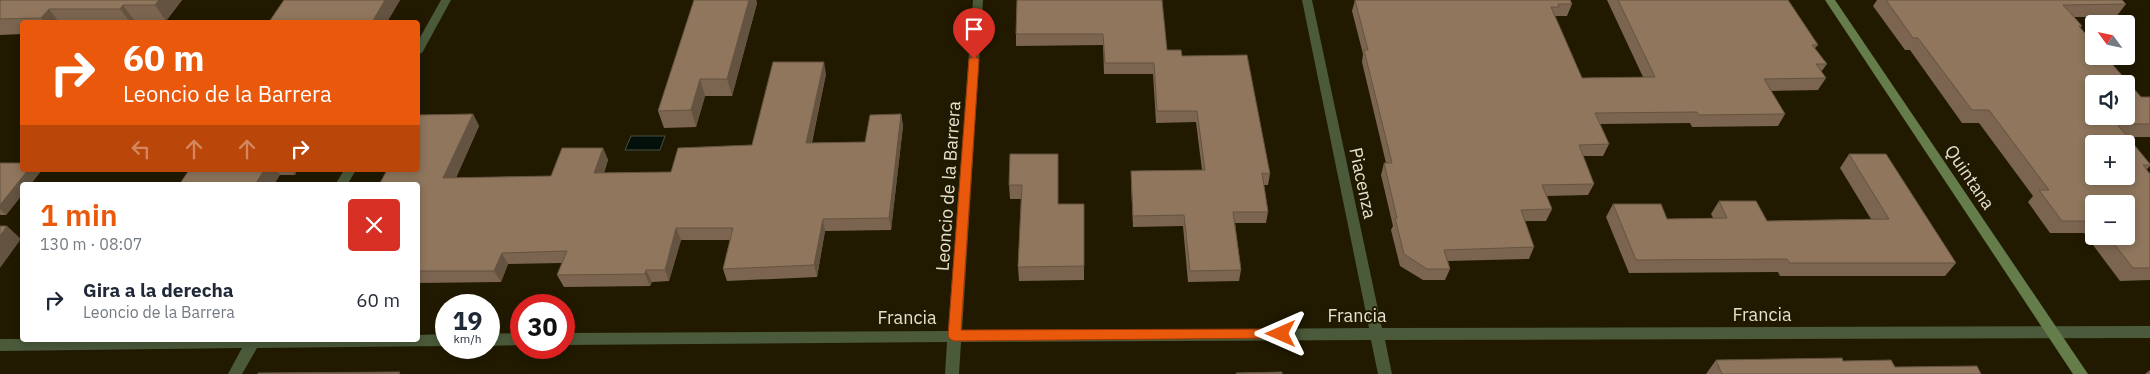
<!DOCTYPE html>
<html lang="es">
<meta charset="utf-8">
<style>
body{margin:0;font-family:"IBM Plex Sans",sans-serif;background:#f6f6f7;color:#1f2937;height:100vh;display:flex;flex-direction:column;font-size:19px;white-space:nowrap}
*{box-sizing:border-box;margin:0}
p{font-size:16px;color:#747a83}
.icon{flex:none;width:28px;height:28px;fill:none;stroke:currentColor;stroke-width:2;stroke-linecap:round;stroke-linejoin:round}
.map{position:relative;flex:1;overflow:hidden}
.sheet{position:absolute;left:20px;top:182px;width:400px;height:160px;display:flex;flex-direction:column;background:#fff;border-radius:5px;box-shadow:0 2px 8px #0003}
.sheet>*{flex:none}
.banner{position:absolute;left:20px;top:20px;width:400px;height:152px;border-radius:5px;box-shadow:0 2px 8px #0003;background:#ea580c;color:#fff;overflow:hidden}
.needle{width:32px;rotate:303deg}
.fabs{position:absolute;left:2085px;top:15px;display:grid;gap:10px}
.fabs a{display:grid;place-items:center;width:50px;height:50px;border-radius:5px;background:#fff;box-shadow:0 2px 8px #0003;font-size:25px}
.speed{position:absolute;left:435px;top:294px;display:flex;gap:10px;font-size:25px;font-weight:700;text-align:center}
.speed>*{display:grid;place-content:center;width:65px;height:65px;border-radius:50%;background:#fff;box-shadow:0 2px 8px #0003;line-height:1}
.speed small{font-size:12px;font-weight:400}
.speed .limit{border:8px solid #d22;background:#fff;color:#111}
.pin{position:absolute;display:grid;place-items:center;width:42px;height:42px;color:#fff;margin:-51px -21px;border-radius:50% 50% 50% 0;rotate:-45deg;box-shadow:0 0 5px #0007}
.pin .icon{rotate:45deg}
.me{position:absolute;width:55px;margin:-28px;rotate:270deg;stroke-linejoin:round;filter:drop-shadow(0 0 4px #0008)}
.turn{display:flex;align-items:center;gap:18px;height:105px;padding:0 20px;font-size:22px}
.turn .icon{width:65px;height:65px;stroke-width:2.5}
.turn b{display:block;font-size:35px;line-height:42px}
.lanes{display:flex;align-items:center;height:48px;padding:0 20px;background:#0003;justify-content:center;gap:25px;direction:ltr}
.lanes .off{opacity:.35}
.round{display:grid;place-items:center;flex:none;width:52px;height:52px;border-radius:5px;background:#f6f6f7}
.overview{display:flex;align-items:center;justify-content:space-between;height:85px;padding:0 20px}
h1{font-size:30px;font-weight:600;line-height:38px;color:#ea580c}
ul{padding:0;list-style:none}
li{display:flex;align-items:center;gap:15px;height:65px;padding:0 20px}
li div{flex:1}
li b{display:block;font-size:19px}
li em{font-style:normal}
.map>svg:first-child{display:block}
</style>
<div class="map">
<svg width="2150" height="374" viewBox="0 0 2150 374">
<rect width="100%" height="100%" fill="#211a00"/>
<path fill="#04100a" stroke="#484f46" d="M631 136H665L660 150H625Z"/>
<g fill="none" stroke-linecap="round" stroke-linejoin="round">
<path fill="#4a5a3a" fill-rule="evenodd" d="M441 0H451L422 53 418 54V41Z
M973 0H983L962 331 1369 328 1302 0H1312L1382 328 2150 326V338L1385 340 1392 374H1378L1371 340 961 342 959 374H945L947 342 564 345V333L948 331Z
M344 170H356L347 185H335Z
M521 333V345L489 346V334Z
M446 334V346L257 348 242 374H228L242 348 0 351V339L418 340V335Z"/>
<path fill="#647d4a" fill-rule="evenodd" d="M1825 0H1835L2088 374H2073Z"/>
</g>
<path fill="#7b6550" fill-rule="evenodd" d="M0 0H182L166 21H135L134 22H22V34L0 35Z
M284 0H400L387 22H269Z
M694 0H756L757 3 732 96H705L696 127 664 128 658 111Z
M1017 0 1167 50 1182 56 1270 174 1268 185H1264L1268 212 1266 223H1235L1241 270 1239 281 1188 282 1183 226 1133 227 1131 182V171L1202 170 1196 122 1156 123 1153 74H1104L1103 45 1016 46V34Z
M1355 0H1570L1572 4 1567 16H1555V17L1582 78 1643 77 1607 0H1788L1818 45 1815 48 1827 64 1821 72 1826 78 1818 90 1771 91 1785 114 1778 126 1692 127 1690 123 1600 124 1609 144 1603 156H1583L1594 184 1588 195 1547 196 1552 209 1546 221H1525L1534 247 1529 259 1448 261 1450 269 1445 280H1423L1400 266 1391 230 1393 226 1381 175 1384 163H1386L1362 62 1363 54 1352 11Z
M1877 0H2122L2126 4 2116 17H2074L2082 26 2080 28 2141 97H2150V137H2127L2150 164V166L2146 170 2150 174V280L2120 281 2084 233H2050L2028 202 2033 196 1979 123H1962L1910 50H1905L1873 6ZM2094 204 2126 236H2094Z
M826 74 812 143 865 142 901 114 903 126 891 230 825 231 817 277 727 281 723 269 730 240H681L669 281 652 282 650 286 564 287 557 275 562 263 508 264 501 282 418 283V185L473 114 479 126 456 178 551 176 603 148 608 160 604 173 671 172 752 145Z
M1010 154 1058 204H1084V280L1019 281 1018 267 1021 199H1010L1009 185Z
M1849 154 1956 263 1945 276H1780L1778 272 1629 273 1606 217 1613 204 1667 219 1713 218 1711 214 1719 201 1767 221 1871 219 1840 168Z
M0 163 41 171 6 215H0Z
M189 170H297L295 175H280Z
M1716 360 1843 361 1895 367 1981 374H1706Z
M2150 370V374H2145Z"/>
<path fill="#645341" d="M159 0H182L166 21 155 5Z
M385 0H400L387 22H372Z
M749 0H756L757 3 732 96 727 79Z
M123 5 135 21 134 22H130L120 9Z
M49 9 59 22H45L41 18Z
M824 62 826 74 809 155 806 143Z
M700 79 705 96 696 127 691 110Z
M473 114 479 126 450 190 443 178Z
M901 114 903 126 891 230 889 218Z
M603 148 608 160 599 185 594 173Z
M28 170H41V171L30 185H22V195L6 215 0 209V205Z
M264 170H276L280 175 274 185H255Z
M291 170H297L295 175Z
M823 219 825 231 817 277 814 265Z
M7 226 21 239 0 268V236Z
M676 228 681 240 669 281 665 270Z
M502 253 508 264 501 282 494 271Z
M646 270 652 282 650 286 645 274Z"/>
<path fill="#8f765d" stroke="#645341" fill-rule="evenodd" d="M0 0H159L155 5H123L120 9H49L41 18 0 19Z
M284 0H385L372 22H308L309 21 269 22Z
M694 0H749L727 79H700L691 110 658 111Z
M1017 0H1162L1167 50H1181L1182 56 1247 55 1270 174 1262 173 1268 212H1233L1241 270 1190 271 1184 215 1133 216 1131 171 1205 170 1197 111H1157L1154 63H1105L1103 34H1016Z
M1355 0H1570L1572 4H1558L1559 7H1551L1582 78 1655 77 1618 0H1788L1818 45H1812L1827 64H1816L1826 78 1764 79 1785 114 1699 115 1697 112 1595 113 1609 144 1579 145 1594 184 1542 185 1552 209 1521 210 1534 247 1444 250 1450 269H1427L1404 254 1395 218H1397L1384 163H1392L1364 50H1368Z
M1886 0H2122L2126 4 2063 5 2082 26H2079L2094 44V56H2105L2141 97H2150V124H2117L2150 164V165H2143L2150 174V268H2133L2108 236H2126V204H2094V221H2062L2039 190H2049L1989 110H1972L1918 38H1913ZM2094 84H2126V116H2094ZM2094 144H2126V176H2094Z
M773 62H824L806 143 865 142 870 115 901 114 889 218 823 219 814 265 723 269 733 228H676L665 270H646L645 274 557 275 567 251 502 253 494 271H418V185H379L387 170H418V115L473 114 443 178 551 176 562 148H603L594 173 671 172 678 148 752 145Z
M1010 154H1058V204H1084V266L1018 267 1022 185H1009Z
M1849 154H1886L1956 263H1790L1787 259 1636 260 1613 204H1661L1667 219 1727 218 1719 201H1756L1767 221 1889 219Z
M0 163H22V170H28L0 205Z
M189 170H264L255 185H179Z
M0 226H7L0 236Z
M1842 358 1843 361 1891 360 1895 367 1977 366 1981 374H1722L1716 360Z
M400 372 399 374H258V373Z
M1282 372V374H1236V373Z"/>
<path fill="#ea580c" stroke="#983908" d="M974 56 979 59 961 330 1281 329 1285 330 1287 334 1285 338 954 341 950 339 948 336 969 59Z"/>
<g text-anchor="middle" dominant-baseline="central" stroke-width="4" stroke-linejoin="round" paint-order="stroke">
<g font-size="18" fill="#e6e2d1" stroke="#211a00">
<text transform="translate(1970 177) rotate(56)">Quintana</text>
<text transform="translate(1363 183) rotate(78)">Piacenza</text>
<text transform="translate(948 186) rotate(-86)">Leoncio de la Barrera</text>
<text x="1762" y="314">Francia</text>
<text x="1357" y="315">Francia</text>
<text x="907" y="317">Francia</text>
</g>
</g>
</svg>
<div class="fabs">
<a><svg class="needle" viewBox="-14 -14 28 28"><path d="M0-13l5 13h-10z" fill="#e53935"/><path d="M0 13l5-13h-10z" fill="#747a83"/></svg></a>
<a><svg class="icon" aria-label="sound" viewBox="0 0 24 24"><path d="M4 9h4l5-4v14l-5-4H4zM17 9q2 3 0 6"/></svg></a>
<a>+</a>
<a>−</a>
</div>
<div class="speed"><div>19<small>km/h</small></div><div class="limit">30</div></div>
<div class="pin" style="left:974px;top:59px;background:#d93025"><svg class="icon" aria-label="arrive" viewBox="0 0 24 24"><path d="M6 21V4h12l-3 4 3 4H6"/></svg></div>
<svg class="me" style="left:1281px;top:334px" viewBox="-20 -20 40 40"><path d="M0-17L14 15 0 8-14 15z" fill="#ea580c" stroke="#fff" stroke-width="4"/></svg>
<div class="banner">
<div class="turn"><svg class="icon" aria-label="right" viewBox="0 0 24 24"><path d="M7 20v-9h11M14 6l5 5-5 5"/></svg><div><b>60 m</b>Leoncio de la Barrera</div></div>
<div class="lanes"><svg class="icon off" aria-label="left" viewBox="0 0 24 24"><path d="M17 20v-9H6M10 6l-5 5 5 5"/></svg><svg class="icon off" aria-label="ahead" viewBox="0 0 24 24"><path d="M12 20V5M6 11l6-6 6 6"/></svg><svg class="icon off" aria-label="ahead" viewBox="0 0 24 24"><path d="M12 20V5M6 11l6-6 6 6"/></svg><svg class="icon" aria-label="right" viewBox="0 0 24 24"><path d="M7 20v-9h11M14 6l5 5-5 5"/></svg></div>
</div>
<section class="sheet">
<div class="overview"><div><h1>1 min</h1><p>130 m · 08:07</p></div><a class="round" style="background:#d93025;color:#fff"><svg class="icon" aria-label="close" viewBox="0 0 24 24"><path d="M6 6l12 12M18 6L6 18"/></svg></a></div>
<ul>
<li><svg class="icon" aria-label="right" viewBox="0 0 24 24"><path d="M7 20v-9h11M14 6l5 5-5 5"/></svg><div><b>Gira a la derecha</b><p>Leoncio de la Barrera</p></div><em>60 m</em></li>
</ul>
</section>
</div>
